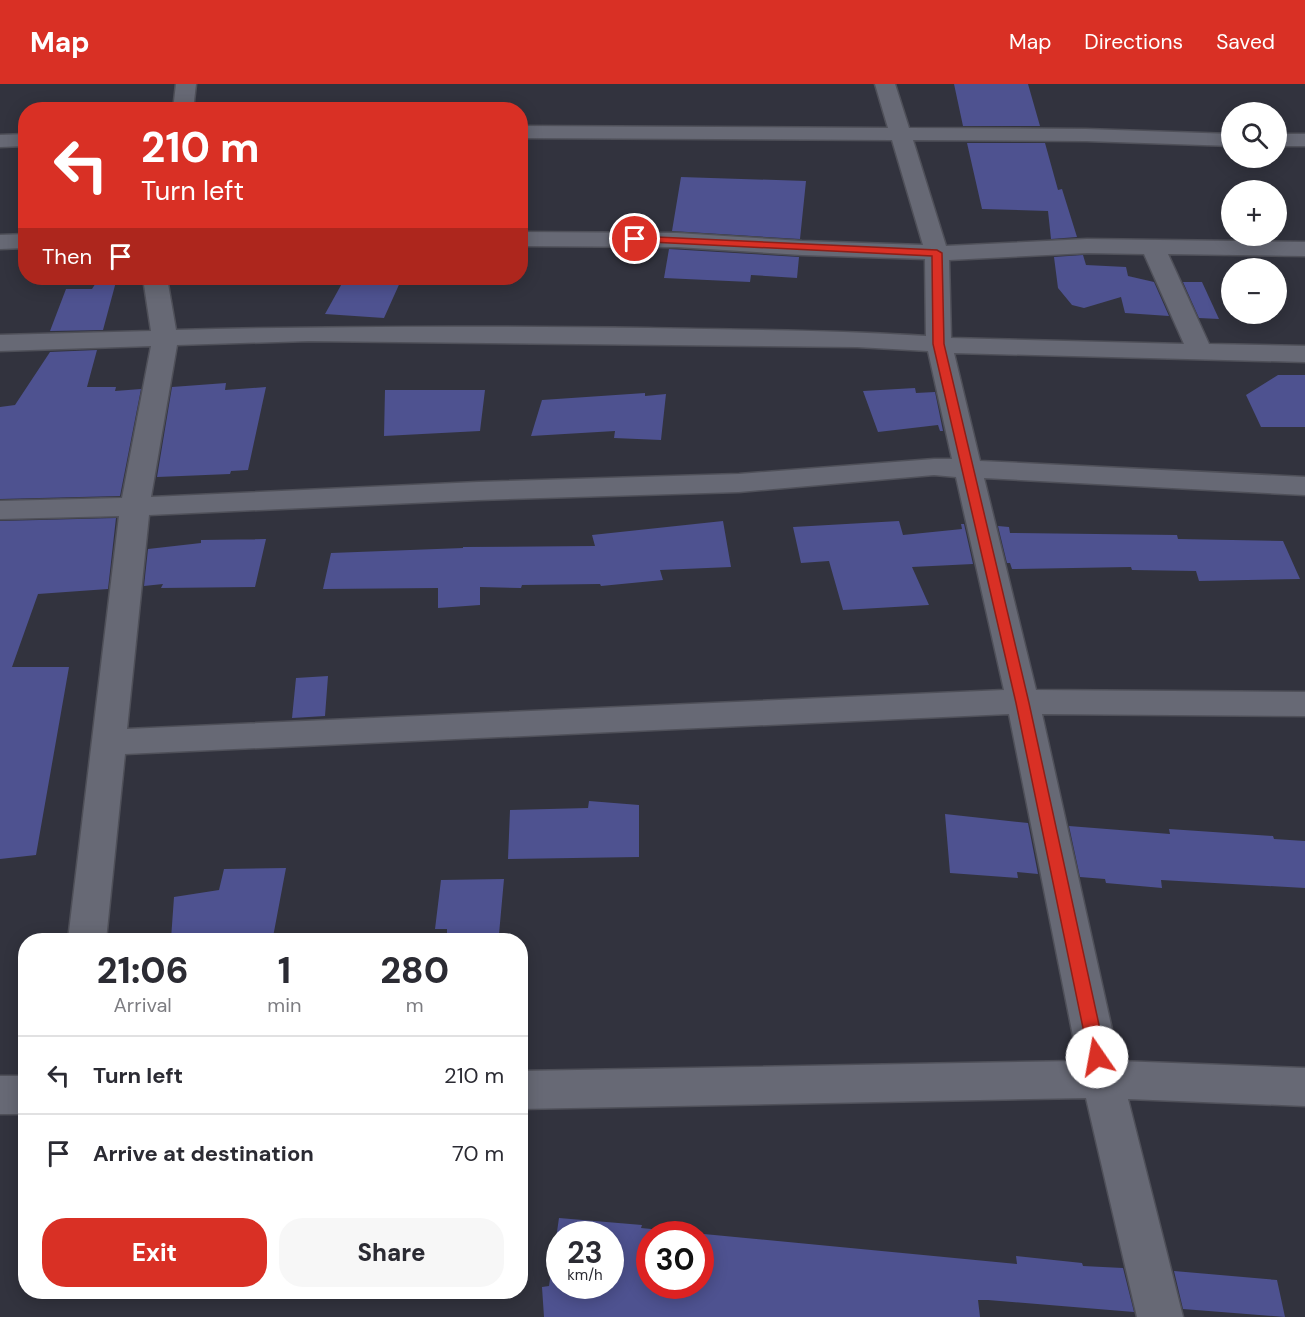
<!DOCTYPE html>
<meta charset="utf-8">
<style>
body{margin:0;font-family:"DM Sans",sans-serif;background:#f7f7f7;color:#2b2b33;height:100vh;display:flex;flex-direction:column;font-size:22px;white-space:nowrap}
*{box-sizing:border-box;margin:0}
p{font-size:20px;color:#7c7c81}
.icon{flex:none;width:33px;height:33px;fill:none;stroke:currentColor;stroke-width:2;stroke-linecap:round;stroke-linejoin:round}
.map{position:relative;flex:1;overflow:hidden}
.panel{position:absolute;left:18px;top:849px;width:510px;height:366px;display:flex;flex-direction:column;background:#fff;border-radius:24px;box-shadow:0 3px 15px #0003}
.panel>*{flex:none}
.hud{position:absolute;left:18px;top:18px;width:510px;height:183px;border-radius:24px;box-shadow:0 3px 15px #0003;background:#d93025;color:#fff;overflow:hidden}
.tools{position:absolute;left:1221px;top:18px;display:grid;gap:12px}
.tools a{display:grid;place-items:center;width:66px;height:66px;border-radius:50%;background:#fff;box-shadow:0 3px 15px #0003;font-size:30px}
.speed{position:absolute;left:546px;top:1137px;display:flex;gap:12px;font-size:30px;font-weight:700;text-align:center}
.speed>*{display:grid;place-content:center;width:78px;height:78px;border-radius:50%;background:#fff;box-shadow:0 3px 15px #0003;line-height:1}
.speed small{font-size:15px;font-weight:400}
.speed .limit{border:9px solid #d22;background:#fff;color:#111}
.pin{position:absolute;display:grid;place-items:center;width:51px;height:51px;color:#fff;margin:-26px;border:3px solid #fff;border-radius:50%;box-shadow:0 2px 6px #0007}
.me{position:absolute;width:66px;margin:-33px;rotate:348deg;stroke-linejoin:round;filter:drop-shadow(0 0 4px #0008)}
.turn{display:flex;align-items:center;gap:21px;height:126px;padding:0 24px;font-size:27px}
.turn .icon{width:78px;height:78px;stroke-width:2.5}
.turn b{display:block;font-size:42px;line-height:51px}
.then{display:flex;align-items:center;height:57px;padding:0 24px;background:#0003;gap:12px;font-size:22px}
.eta{display:flex;justify-content:space-evenly;align-items:center;height:102px;text-align:center}
.eta b{font-size:36px;font-weight:800;line-height:42px}
.action{display:flex;gap:12px;margin-top:auto;padding:12px 24px}
.action a{flex:1;height:69px;border-radius:24px;background:#d93025;color:#fff;font-size:24px;font-weight:800;line-height:69px;text-align:center}
.action a+a{background:#f7f7f7;color:#2b2b33}
ul{padding:0;list-style:none}
li{display:flex;align-items:center;gap:18px;height:78px;padding:0 24px;border-top:2px solid #e1e1e2}
li div{flex:1}
li b{display:block;font-size:22px}
li em{font-style:normal}
header{display:flex;align-items:center;gap:36px;box-sizing:border-box;height:84px;padding:0 30px;background:#d93025;color:#fff}
header strong{font-size:28px}
nav{display:flex;gap:33px;margin-inline-start:auto;font-size:21px}
.map>svg:first-child{display:block}
</style>
<header>
<strong>Map</strong>
<nav><a>Map</a><a>Directions</a><a>Saved</a></nav>
</header>
<div class="map">
<svg width="1305" height="1233" viewBox="0 0 1305 1233">
<rect width="100%" height="100%" fill="#32333e"/>
<path fill="#4e5290" fill-rule="evenodd" d="M954 0H1028L1040 42H963Z
M967 59H1045L1058 106 1062 105 1077 153 1051 155 1048 127 982 125Z
M681 93 806 97 800 155 672 147Z
M669 165 799 173 797 194 751 191 750 198 664 194Z
M1083 171 1086 181 1126 183 1128 192 1154 198 1169 232 1125 229 1121 213 1084 224 1072 221 1058 204 1054 173Z
M99 194H117L103 246 50 247 66 205H92Z
M345 194H402L384 234 325 230Z
M1183 198H1202L1219 235 1199 234Z
M97 266 87 303H116L115 307 141 305 120 412 0 415V323L15 321 50 268Z
M1278 291H1305V343H1261L1246 311Z
M226 299 225 306 266 303 248 386 231 387 230 390 157 393 172 303Z
M915 304 916 309 935 308 943 347H940L938 341 878 348 863 307Z
M385 306H485L480 347 384 352Z
M645 309V312L666 310 661 356 614 354 615 347 531 352 542 316Z
M116 434 108 505 38 510 12 583H69L36 771 0 775V437Z
M723 437 731 483 660 486 663 496 601 502 600 500 522 501 521 504 480 503V521L438 524V504L323 505 331 469 463 464V463L595 462 592 451Z
M899 437 903 451 962 445 961 440H964L973 480 912 483 929 521 843 526 829 477 801 479 793 443Z
M998 442 1009 443 1010 449 1177 451 1178 455 1283 457 1300 495 1199 497 1196 487 1132 486 1131 483 1012 485 1010 479H1007Z
M266 455 255 503 161 504 163 500 144 502 148 465 201 459V456Z
M328 592 325 632 292 634 296 594Z
M589 717 639 721V773L508 775 510 726 588 724Z
M945 730 1028 739 1038 790 1017 788 1018 794 950 789Z
M1069 742 1170 750 1169 745 1273 752 1274 755 1305 757V804L1161 796 1162 804 1106 799 1105 795 1080 793Z
M286 784 273 853 171 855 174 813 219 806 224 785Z
M504 795 499 850 447 851V845H435L441 796Z
M559 1134 642 1141 641 1144 1017 1180 1016 1172 1082 1179 1083 1182 1123 1184 1134 1228 988 1216H978L980 1233H544L542 1203 549 1202ZM560 1150H610V1202H560ZM650 1150H700V1202H650Z
M1174 1187 1277 1196 1285 1233 1183 1225Z"/>
<g fill="none" stroke-linecap="round" stroke-linejoin="round">
<g stroke="#4f5059" stroke-width="3">
<path id="minor" d="M176 0H196L193 26H173Z
M875 0H895L909 44 1086 45 1232 50V62L1086 57 913 56 946 162 1087 155 1305 158V172L1168 170 1209 260 1305 262V278L954 269 980 377 1305 393V411L984 394 1036 606 1305 608V632L1042 630 1119 977 1305 984V1022L1128 1015 1183 1233H1137L1086 1014 520 1025V987L1078 977 1009 630 125 670 106 856H68L119 432 0 435V417L122 414 151 262 0 267V251L151 247 143 194H167L176 246C334 242 491 242 649 244 742 246 834 246 926 252L925 175 802 171 677 163 520 162V148L677 149 802 157 923 161 892 56 520 54V42L888 44ZM1087 169 1144 170 1184 260 951 254 949 176ZM309 257 857 263 928 267 952 375H934L739 390 478 398 151 413 177 261ZM934 391 956 393 1004 606 127 645 149 431 478 416 739 408Z
M26 50V62L0 63V51Z
M1276 50H1305V62H1276Z
M26 150V164L0 165V151Z
M0 992H26V1030H0Z"/>
</g>
<use href="#minor" fill="#676975" fill-rule="evenodd"/>
</g>
<path fill="#d93025" stroke="#8d1f18" stroke-width="1.5" d="M635 152 937 166 942 169 944 260 1029 619 1106 973 1103 979 1097 981 1091 979 1089 973 1016 619 933 260 932 172 631 157 630 155Z"/>
</svg>
<div class="tools">
<a><svg class="icon" aria-label="search" viewBox="0 0 24 24"><circle cx="10" cy="10" r="6"/><path d="M15 15l6 6"/></svg></a>
<a>+</a>
<a>−</a>
</div>
<div class="speed"><div>23<small>km/h</small></div><div class="limit">30</div></div>
<div class="pin" style="left:635px;top:155px;background:#d93025"><svg class="icon" aria-label="arrive" viewBox="0 0 24 24"><path d="M6 21V4h12l-3 4 3 4H6"/></svg></div>
<svg class="me" style="left:1097px;top:973px" viewBox="-20 -20 40 40"><circle r="19" fill="#fff"/><path d="M0-13L10 11 0 6-10 11z" fill="#d93025"/></svg>
<div class="hud">
<div class="turn"><svg class="icon" aria-label="left" viewBox="0 0 24 24"><path d="M17 20v-9H6M10 6l-5 5 5 5"/></svg><div><b>210 m</b>Turn left</div></div>
<div class="then">Then<svg class="icon" aria-label="arrive" viewBox="0 0 24 24"><path d="M6 21V4h12l-3 4 3 4H6"/></svg></div>
</div>
<section class="panel">
<div class="eta">
<div><b>21:06</b><p>Arrival</p></div>
<div><b>1</b><p>min</p></div>
<div><b>280</b><p>m</p></div>
</div>
<ul>
<li><svg class="icon" aria-label="left" viewBox="0 0 24 24"><path d="M17 20v-9H6M10 6l-5 5 5 5"/></svg><div><b>Turn left</b></div><em>210 m</em></li>
<li><svg class="icon" aria-label="arrive" viewBox="0 0 24 24"><path d="M6 21V4h12l-3 4 3 4H6"/></svg><div><b>Arrive at destination</b></div><em>70 m</em></li>
</ul>
<div class="action"><a>Exit</a><a>Share</a></div>
</section>
</div>
